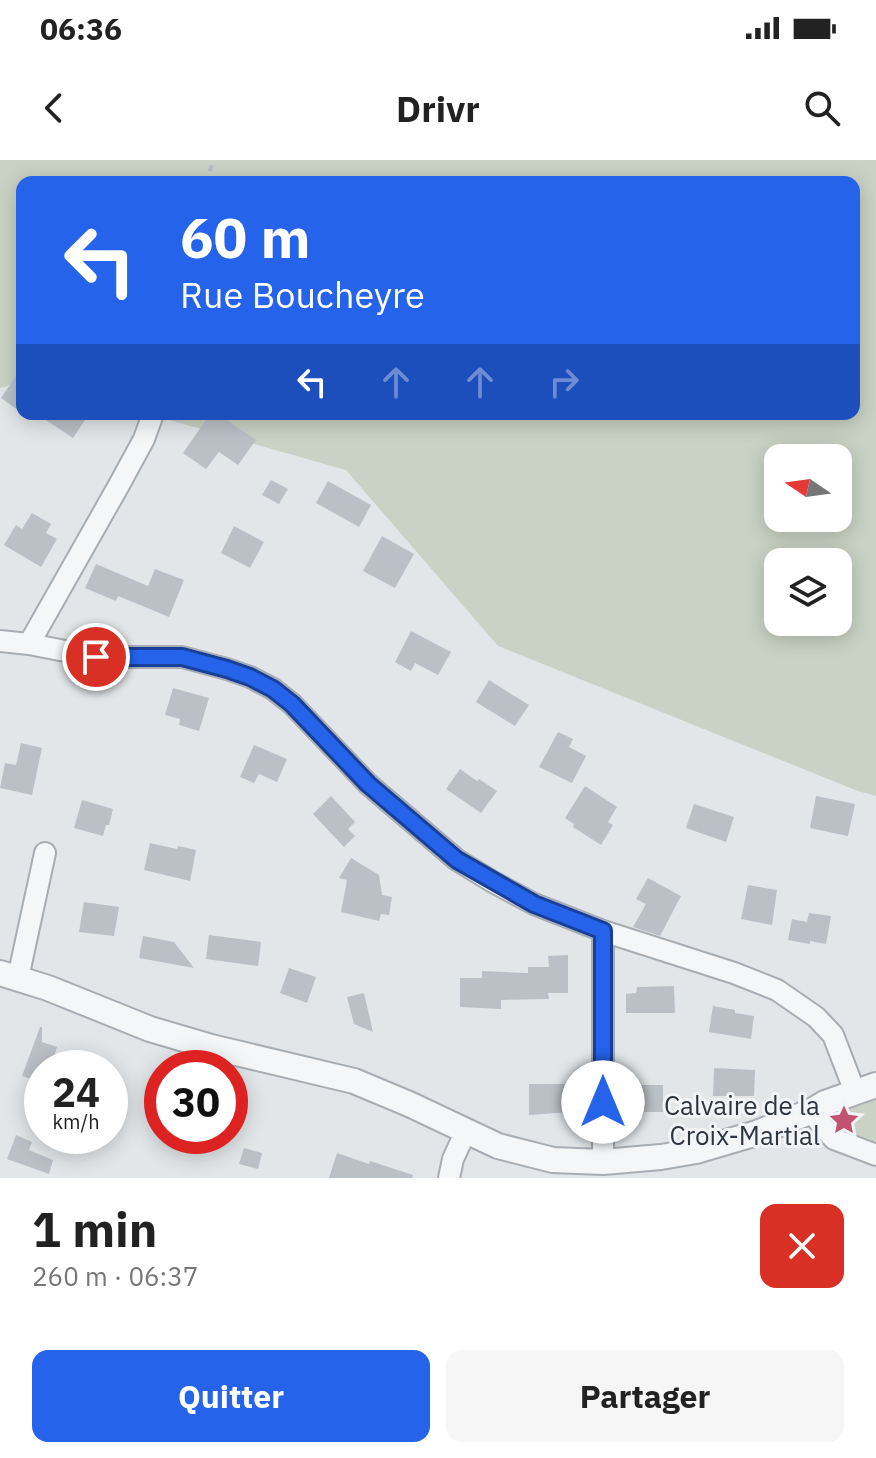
<!DOCTYPE html>
<html lang="fr">
<meta charset="utf-8">
<style>
body{margin:0;font-family:"IBM Plex Sans",sans-serif;background:#f6f6f6;color:#222;height:100vh;display:flex;flex-direction:column;font-size:30px;white-space:nowrap}
*{box-sizing:border-box;margin:0}
p{font-size:26px;color:#767676}
.icon{flex:none;width:44px;height:44px;fill:none;stroke:currentColor;stroke-width:2;stroke-linecap:round;stroke-linejoin:round}
.map{position:relative;height:1018px;overflow:hidden}
.sheet{display:flex;flex-direction:column;background:#fff;flex:1}
.sheet>*{flex:none}
.banner{position:absolute;left:16px;top:16px;width:844px;height:244px;border-radius:16px;box-shadow:0 4px 20px #0003;background:#2563eb;color:#fff;overflow:hidden}
.needle{width:52px;rotate:283deg}
.fabs{position:absolute;left:764px;top:284px;display:grid;gap:16px}
.fabs a{display:grid;place-items:center;width:88px;height:88px;border-radius:16px;background:#fff;box-shadow:0 4px 20px #0003;font-size:40px}
.speed{position:absolute;left:24px;top:890px;display:flex;gap:16px;font-size:40px;font-weight:700;text-align:center}
.speed>*{display:grid;place-content:center;width:104px;height:104px;border-radius:50%;background:#fff;box-shadow:0 4px 20px #0003;line-height:1}
.speed small{font-size:20px;font-weight:400}
.speed .limit{border:12px solid #d22;background:#fff;color:#111}
.pin{position:absolute;display:grid;place-items:center;width:68px;height:68px;color:#fff;margin:-34px;border:4px solid #fff;border-radius:50%;box-shadow:0 2px 8px #0007}
.me{position:absolute;width:88px;margin:-44px;rotate:0deg;stroke-linejoin:round;filter:drop-shadow(0 0 6px #0008)}
.turn{display:flex;align-items:center;gap:28px;height:168px;padding:0 32px;font-size:36px}
.turn .icon{width:104px;height:104px;stroke-width:2.5}
.turn b{display:block;font-size:56px;line-height:68px}
.lanes{display:flex;align-items:center;height:76px;padding:0 32px;background:#0003;justify-content:center;gap:40px;direction:ltr}
.lanes .off{opacity:.35}
.round{display:grid;place-items:center;flex:none;width:84px;height:84px;border-radius:16px;background:#f6f6f6}
.summary{display:flex;align-items:center;justify-content:space-between;height:136px;padding:0 32px}
h1{font-size:48px;font-weight:800;line-height:60px}
.primary-button{display:flex;gap:16px;margin-top:auto;padding:16px 32px}
.primary-button a{flex:1;height:92px;border-radius:16px;background:#2563eb;color:#fff;font-size:32px;font-weight:800;line-height:92px;text-align:center}
.primary-button a+a{background:#f6f6f6;color:#222}
.status{display:flex;justify-content:space-between;align-items:center;height:56px;padding:0 40px;background:#fff;direction:ltr}
.status svg{height:22px;fill:currentColor}
header{display:flex;justify-content:space-between;align-items:center;height:104px;padding:0 32px;background:#fff;font-size:36px;font-weight:800}
.map>svg:first-child{display:block}
</style>
<div class="status"><b>06:36</b><svg viewBox="0 0 49 12"><path d="M0 12V9h3v3zM5 12V6h3v6zM10 12V3h3v9zM15 12V0h3v12zM26 1h20v11H26zM47 4h2v5h-2z"/></svg></div>
<header><svg class="icon" aria-label="back" viewBox="0 0 24 24"><path d="M15 5l-7 7 7 7"/></svg>Drivr<svg class="icon" aria-label="search" viewBox="0 0 24 24"><circle cx="10" cy="10" r="6"/><path d="M15 15l6 6"/></svg></header>
<div class="map">
<svg width="876" height="1018" viewBox="0 0 876 1018">
<rect width="100%" height="100%" fill="#e2e6e9"/>
<path fill="#c9d2c4" fill-rule="evenodd" d="M0 0H876V636L858 631 498 486 346 310 148 254H854V22H22V221L0 228ZM778 298H838V358H778ZM778 402H838V462H778Z
M876 938V984L839 968 841 951Z"/>
<path fill="#bac0c6" d="M22 207V253L1 238Z
M37 254H89L73 278Z
M210 254H218L256 280 238 305 219 292 206 309 183 293Z
M271 320 288 329 279 344 262 335Z
M328 321 371 345 359 367 316 343Z
M32 353 51 364 46 373 57 379 41 407 4 385 16 365 22 369Z
M234 366 264 382 250 408 221 393Z
M382 376 414 394 395 428 363 411Z
M96 404 148 426 155 409 184 420 169 457 118 436 116 441 85 428Z
M411 471 451 492 438 515 415 503 411 511 395 502Z
M489 520 529 545 515 566 476 542Z
M173 528 209 538 199 571 179 565 180 559 165 555Z
M558 572 573 579 569 587 586 596 572 623 539 607Z
M21 583 42 588 32 635 0 628 5 603 16 605Z
M254 585 287 599 277 622 259 614 254 623 240 617Z
M460 609 477 621 479 619 497 631 481 653 446 629Z
M585 626 617 647 608 662 613 665 601 685 573 667 574 664 565 658Z
M331 636 355 662 348 669 355 676 344 687 313 654Z
M816 636 855 644 848 676 810 668Z
M82 640 113 649 109 665H106L103 676 74 668Z
M694 644 734 657 726 682 686 668Z
M150 683 177 689 178 686 196 690 190 721 144 710Z
M351 698 379 715 382 735 392 737 389 755 381 754 379 761 341 752 347 720 339 718Z
M648 718 681 736 660 776 633 767 646 744 636 739Z
M748 725 777 730 772 765 741 759Z
M84 742 119 747 114 776 79 772Z
M809 753 831 756 826 784 810 781V784L788 780 792 759 807 762Z
M209 775 261 782 258 806 206 799Z
M143 776 174 782 194 808 139 798Z
M568 795V833H548L549 839 501 840V849L460 847V818H482V811L528 813V807H549L548 796Z
M289 808 316 817 307 843 280 833Z
M674 826 675 853H626V834L636 833 637 827Z
M364 833 373 872 354 864 347 837Z
M713 846 735 850V853L754 856 751 879 709 872Z
M40 867H42V882L57 887 52 903 50 902 48 908H42V923L22 916Z
M714 908 755 910 754 936H713Z
M529 924H570L571 952 529 955Z
M626 925H663V952H627Z
M16 975 32 982 29 990 53 1000 49 1014 7 999Z
M244 988 262 993 258 1009 239 1004Z
M337 993 369 1004 370 1001 413 1015 412 1018H329Z"/>
<g fill="none" stroke-linecap="round" stroke-linejoin="round">
<g stroke="#a8adb3" stroke-width="24">
<path id="minor" d="M0 481 29 484 96 497H182L227 509 250 517 273 529 292 544 368 624 457 700 493 722 534 744 603 771 734 813 777 830 816 857 833 875 855 932
M29 484 119 325 144 279 153 254
M603 771V1002
M18 818 45 693
M812 951 822 966 834 979 876 995
M449 1018 453 999 465 973"/>
</g>
<g stroke="#a8adb3" stroke-width="28">
<path id="tertiary" d="M0 813 48 828 150 869 211 887 354 921 409 944 498 986 553 1000 603 1002 661 997 696 991 757 973 812 951 825 943 876 925"/>
</g>
<path stroke="#b9bcc1" stroke-width="4" stroke-dasharray="6 6" stroke-linecap="butt" d="M205 22 214 0"/>
<use href="#minor" stroke="#f5f6f8" stroke-width="20"/>
<use href="#tertiary" stroke="#f5f6f8" stroke-width="24"/>
</g>
<g fill="none" stroke-linecap="round" stroke-linejoin="round">
<g stroke="#184099" stroke-width="20">
<path id="route" d="M96 497H182L227 509 250 517 273 529 292 544 368 624 457 700 534 744 603 771V942"/>
</g>
<use href="#route" stroke="#2563eb" stroke-width="14"/>
</g>
<defs>
<g id="sight-bare" transform="scale(2.4)"><path d="M0-6L1.8-2.2L6-1.7L2.9 1.2L3.7 5.4L0 3.3L-3.7 5.4L-2.9 1.2L-6-1.7L-1.8-2.2Z" fill="#c25370" stroke="#f2f4f7" stroke-width="2.5" paint-order="stroke"/></g>
</defs>
<g fill-rule="evenodd">
<use href="#sight-bare" x="844" y="960"/>
</g>
<g text-anchor="middle" dominant-baseline="central" stroke-width="6" stroke-linejoin="round" paint-order="stroke">
<g font-size="26" fill="#2c3540" stroke="#f2f4f7" text-anchor="end">
<text x="820" y="945">Calvaire de la<tspan x="820" dy="30">Croix-Martial</tspan></text>
</g>
</g>
</svg>
<div class="fabs">
<a><svg class="needle" viewBox="-14 -14 28 28"><path d="M0-13l5 13h-10z" fill="#e53935"/><path d="M0 13l5-13h-10z" fill="#767676"/></svg></a>
<a><svg class="icon" aria-label="layers" viewBox="0 0 24 24"><path d="M12 4l9 5-9 5-9-5zM3 14l9 5 9-5"/></svg></a>
</div>
<div class="speed"><div>24<small>km/h</small></div><div class="limit">30</div></div>
<div class="pin" style="left:96px;top:497px;background:#d93025"><svg class="icon" aria-label="arrive" viewBox="0 0 24 24"><path d="M6 21V4h12l-3 4 3 4H6"/></svg></div>
<svg class="me" style="left:603px;top:942px" viewBox="-20 -20 40 40"><circle r="19" fill="#fff"/><path d="M0-13L10 11 0 6-10 11z" fill="#2563eb"/></svg>
<div class="banner">
<div class="turn"><svg class="icon" aria-label="left" viewBox="0 0 24 24"><path d="M17 20v-9H6M10 6l-5 5 5 5"/></svg><div><b>60 m</b>Rue Boucheyre</div></div>
<div class="lanes"><svg class="icon" aria-label="left" viewBox="0 0 24 24"><path d="M17 20v-9H6M10 6l-5 5 5 5"/></svg><svg class="icon off" aria-label="ahead" viewBox="0 0 24 24"><path d="M12 20V5M6 11l6-6 6 6"/></svg><svg class="icon off" aria-label="ahead" viewBox="0 0 24 24"><path d="M12 20V5M6 11l6-6 6 6"/></svg><svg class="icon off" aria-label="right" viewBox="0 0 24 24"><path d="M7 20v-9h11M14 6l5 5-5 5"/></svg></div>
</div>
</div>
<section class="sheet">
<div class="summary"><div><h1>1 min</h1><p>260 m · 06:37</p></div><a class="round" style="background:#d93025;color:#fff"><svg class="icon" aria-label="close" viewBox="0 0 24 24"><path d="M6 6l12 12M18 6L6 18"/></svg></a></div>
<div class="primary-button"><a>Quitter</a><a>Partager</a></div>
</section>
